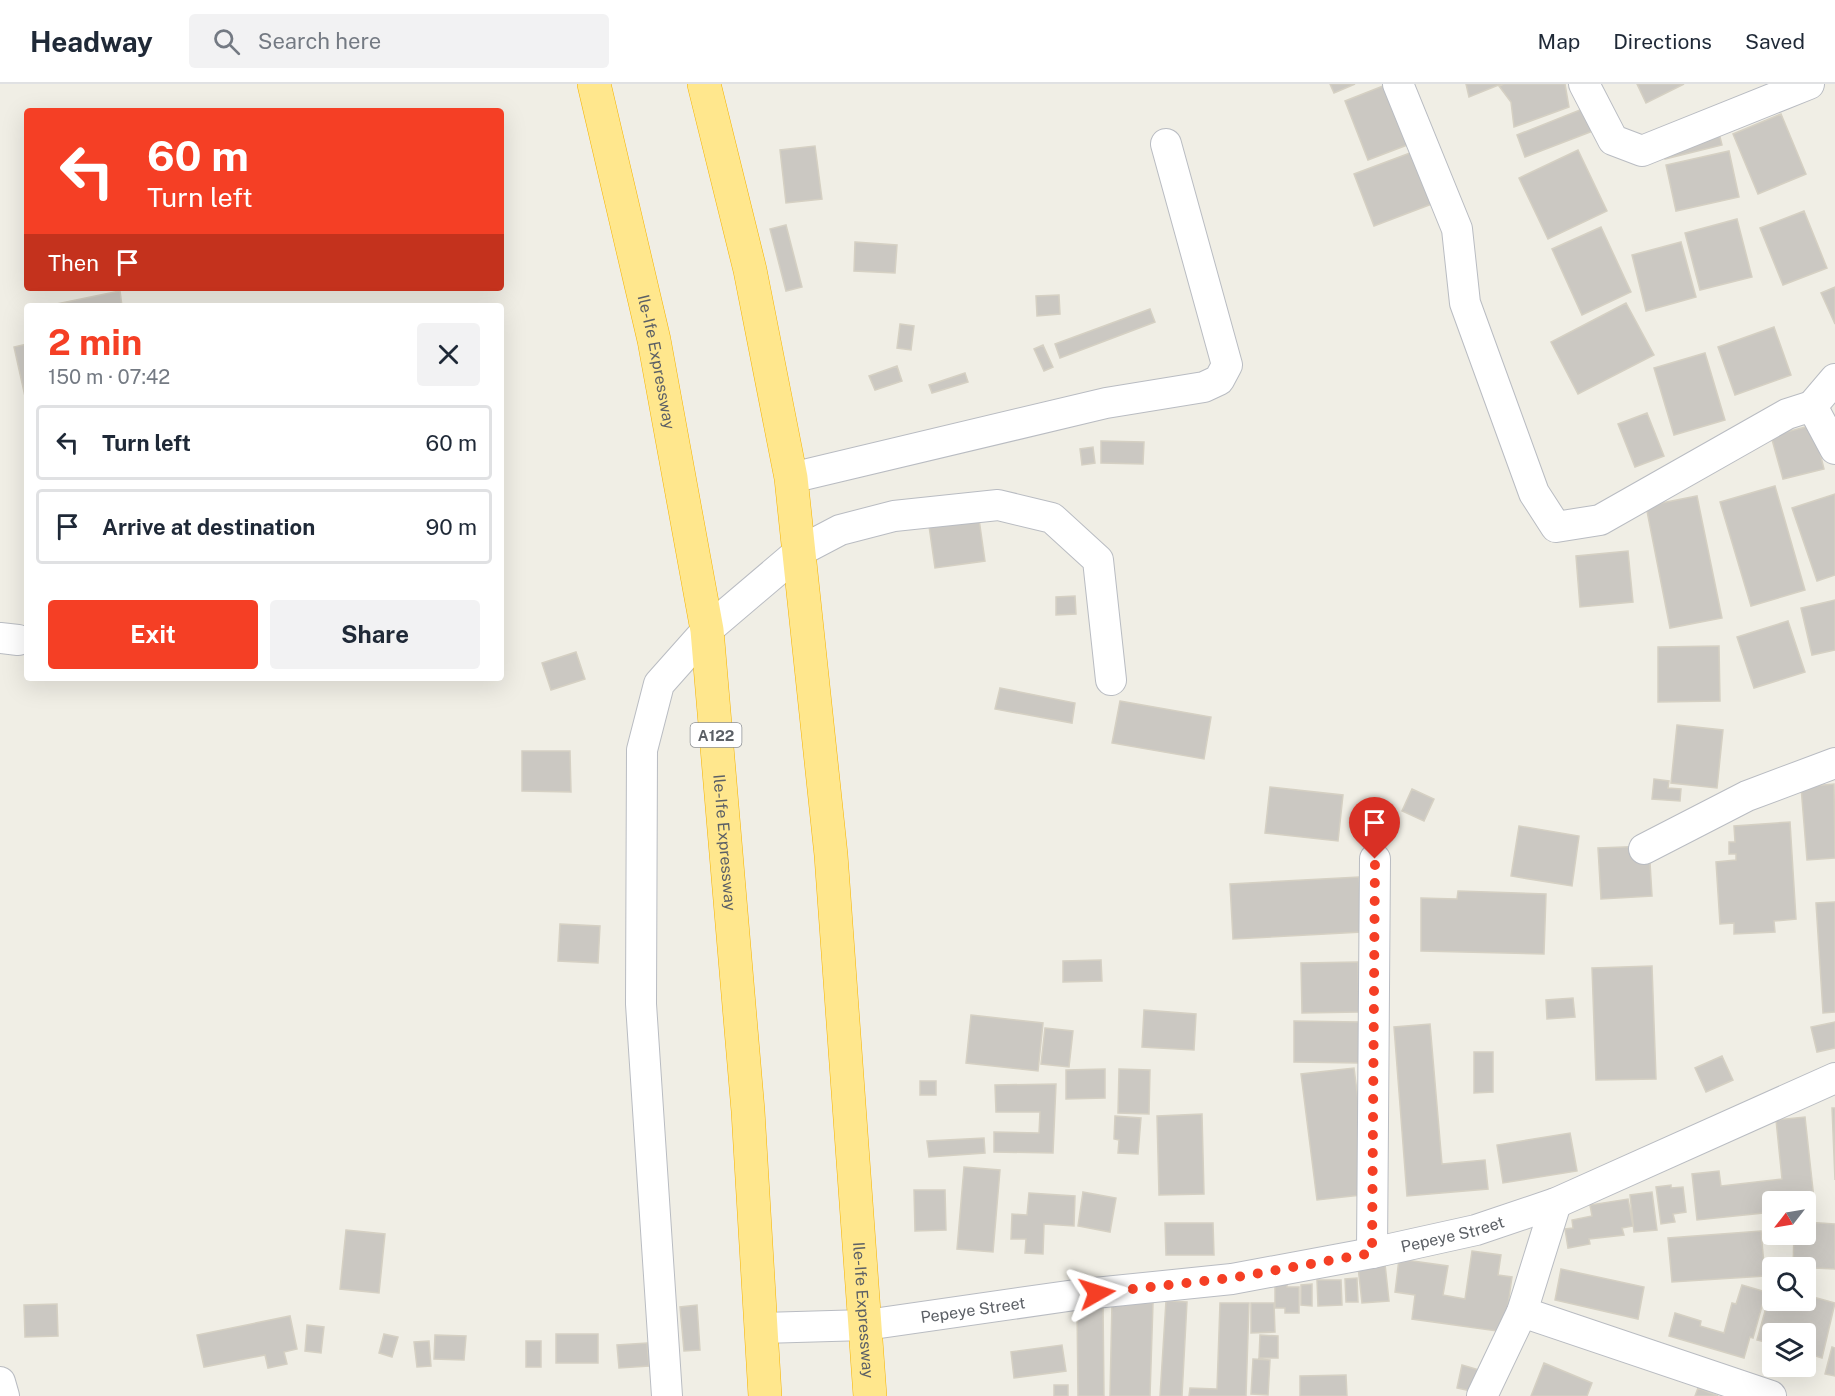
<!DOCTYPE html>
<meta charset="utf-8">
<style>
body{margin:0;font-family:"Public Sans",sans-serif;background:#f2f2f3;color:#1f2937;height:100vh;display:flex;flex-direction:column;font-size:22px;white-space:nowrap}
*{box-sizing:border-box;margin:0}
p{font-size:20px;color:#747a83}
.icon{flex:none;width:33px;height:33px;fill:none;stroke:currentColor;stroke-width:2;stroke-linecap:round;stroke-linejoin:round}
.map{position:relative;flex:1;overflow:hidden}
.drawer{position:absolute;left:24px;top:219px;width:480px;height:378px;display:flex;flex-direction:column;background:#fff;border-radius:6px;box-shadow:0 6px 24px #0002}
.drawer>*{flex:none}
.top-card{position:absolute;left:24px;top:24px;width:480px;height:183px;border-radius:6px;box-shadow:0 6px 24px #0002;background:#f53f25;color:#fff;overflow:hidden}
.needle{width:39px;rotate:239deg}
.controls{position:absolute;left:1762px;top:1107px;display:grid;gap:12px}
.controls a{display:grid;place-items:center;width:54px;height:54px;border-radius:6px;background:#fff;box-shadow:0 6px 24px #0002;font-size:30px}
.pin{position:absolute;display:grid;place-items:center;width:51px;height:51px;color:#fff;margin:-62px -26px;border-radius:50% 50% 50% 0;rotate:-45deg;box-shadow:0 0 6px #0007}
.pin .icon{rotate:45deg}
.me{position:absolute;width:66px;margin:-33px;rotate:84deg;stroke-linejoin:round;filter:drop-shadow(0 0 4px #0008)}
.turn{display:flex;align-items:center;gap:21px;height:126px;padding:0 24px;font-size:27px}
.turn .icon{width:78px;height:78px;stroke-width:2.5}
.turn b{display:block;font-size:42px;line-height:51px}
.then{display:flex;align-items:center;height:57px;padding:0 24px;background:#0003;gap:12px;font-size:22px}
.round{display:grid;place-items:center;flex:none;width:63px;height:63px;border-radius:6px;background:#f2f2f3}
.head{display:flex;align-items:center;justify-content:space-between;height:102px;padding:0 24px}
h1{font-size:36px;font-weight:700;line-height:45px;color:#f53f25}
.cta{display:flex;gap:12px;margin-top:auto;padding:12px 24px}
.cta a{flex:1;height:69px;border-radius:6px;background:#f53f25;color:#fff;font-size:24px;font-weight:700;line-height:69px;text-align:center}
.cta a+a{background:#f2f2f3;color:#1f2937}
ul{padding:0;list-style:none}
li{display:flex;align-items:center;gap:18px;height:75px;margin:0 12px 9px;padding:0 12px;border:3px solid #e0e1e3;border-radius:6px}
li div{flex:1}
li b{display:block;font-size:22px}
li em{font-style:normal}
header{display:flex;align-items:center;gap:36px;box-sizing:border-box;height:84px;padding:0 30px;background:#fff;border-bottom:2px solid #e0e1e3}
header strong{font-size:28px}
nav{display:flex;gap:33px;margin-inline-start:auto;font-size:21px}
.search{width:420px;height:54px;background:#f2f2f3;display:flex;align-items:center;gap:15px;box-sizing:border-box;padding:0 21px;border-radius:6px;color:#747a83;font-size:22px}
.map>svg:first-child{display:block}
</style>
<header>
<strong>Headway</strong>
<div class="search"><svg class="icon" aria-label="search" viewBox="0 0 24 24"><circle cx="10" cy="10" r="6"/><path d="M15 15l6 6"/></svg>Search here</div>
<nav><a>Map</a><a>Directions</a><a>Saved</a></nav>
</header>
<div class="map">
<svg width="1835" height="1312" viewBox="0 0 1835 1312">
<rect width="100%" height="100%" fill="#f0eee5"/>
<path fill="#cbc8c2" stroke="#d5d0c3" stroke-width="1.5" d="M1330 0H1355L1334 9Z
M1388 0 1415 58 1368 76 1345 17Z
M1466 0H1501L1469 13Z
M1504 0H1565L1569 23 1514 43 1511 18 1499 2Z
M1637 0H1684L1646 19Z
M1590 22 1598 45 1525 73 1517 51Z
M1781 30 1806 90 1758 110 1733 50Z
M1716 37 1722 61 1665 75 1659 51Z
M815 62 822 115 786 119 780 66Z
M1418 66 1437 118 1374 142 1354 90Z
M1578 66 1607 127 1548 155 1519 94Z
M1729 67 1739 113 1676 127 1666 81Z
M1804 127 1827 184 1783 201 1760 144Z
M1737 135 1752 193 1700 206 1685 149Z
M786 141 802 203 786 207 770 145Z
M1601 143 1631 208 1582 231 1552 165Z
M855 158 897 161 895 189 854 187Z
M1681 158 1696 213 1646 227 1632 171Z
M1835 203V240L1821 209Z
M120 207 122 222H51V221Z
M1059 211 1060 230 1037 232 1036 212Z
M1626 219 1654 271 1578 310 1551 258Z
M1150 225 1155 238 1060 274 1055 260Z
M900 240 914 242 911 266 897 264Z
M1774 243 1791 291 1735 311 1718 263Z
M27 260V317H26L14 263Z
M1043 261 1053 283 1044 287 1034 265Z
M1705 269 1725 336 1674 351 1654 284Z
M897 282 902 297 875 306 869 292Z
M965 289 968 298 932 309 929 301Z
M1647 329 1664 372 1635 383 1618 340Z
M1813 341 1824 385 1783 395 1771 352Z
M1101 357 1144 358 1143 380 1101 379Z
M1093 363 1095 379 1082 381 1080 365Z
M1775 402 1805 506 1751 522 1720 418Z
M1835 410V491L1817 497 1792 424Z
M1697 412 1722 534 1670 544 1646 422Z
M978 428 985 477 935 484 928 435Z
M1628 467 1633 518 1580 523 1576 472Z
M1075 512 1076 530 1056 531V513Z
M1835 516V566L1812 571 1801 524Z
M1788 537 1805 588 1754 604 1737 553Z
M1719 562 1720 617 1658 618V563Z
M576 568 585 595 551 606 542 579Z
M1000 604 1075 619 1072 639 995 625Z
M1120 617 1211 633 1204 675 1112 659Z
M1677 641 1723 646 1717 704 1671 699Z
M522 667H570L571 708 522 707Z
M1654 695 1669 697 1668 704 1681 705 1680 717 1652 715Z
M1834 700 1835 774 1807 776 1801 703Z
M1270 703 1343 711 1338 757 1265 749Z
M1412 705 1434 715 1424 737 1402 727Z
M1790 738 1796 835 1774 837 1775 848 1734 850V839L1720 840 1716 778 1736 776V770H1729V758H1735L1734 742Z
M1519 742 1579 752 1572 802 1511 792Z
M1649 762 1652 812 1601 815 1598 764Z
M1359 793 1362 848 1233 855 1230 800Z
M1458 807 1546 810 1544 870 1421 867V814L1457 815Z
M1835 818V928L1823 929 1816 819Z
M560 840 600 842 598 879 558 877Z
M1101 876 1102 897 1063 898V877Z
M1358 878 1359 928 1302 929 1301 879Z
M1652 882 1656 995 1596 996 1592 884Z
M1573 914 1575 933 1547 935 1546 916Z
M1144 926 1196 930 1194 966 1142 963Z
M971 931 1043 939 1038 987 966 979Z
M1294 937 1360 938 1359 979 1294 978Z
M1835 938V964L1817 968 1811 943Z
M1430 940 1442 1080 1485 1076 1488 1105 1407 1112 1394 943Z
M1045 944 1073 947 1069 983 1041 980Z
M1474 968H1493V1008L1474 1009Z
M1722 972 1733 996 1706 1008 1695 984Z
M1354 984 1370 1110 1317 1116 1301 990Z
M1105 985V1014L1066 1015V986Z
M1119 985 1150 986 1149 1030 1118 1029Z
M920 997H936V1011H920Z
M1056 1000 1053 1069 994 1068V1048L1039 1049 1040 1028H996L995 1001Z
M1832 1024H1835V1096Z
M1202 1030 1204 1110 1159 1111 1157 1032Z
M1115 1032 1141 1034 1138 1070 1118 1069 1119 1056 1114 1055Z
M1805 1033 1815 1124 1806 1125V1118H1773V1128L1697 1136 1692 1090 1719 1087 1721 1102 1782 1095 1776 1036Z
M1570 1049 1577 1087 1503 1099 1497 1061Z
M984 1054 985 1069 929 1073 927 1057Z
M964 1083 1000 1086 993 1168 957 1165Z
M1671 1101V1104L1683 1103 1686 1128 1673 1130 1675 1138 1661 1140 1656 1103Z
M914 1106H945L946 1146 915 1147Z
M1083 1108 1116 1114 1110 1148 1078 1142Z
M1652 1108 1657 1146 1634 1148 1630 1111Z
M1029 1109 1075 1112 1074 1142 1044 1140 1043 1170 1025 1169 1026 1155H1011L1012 1130 1027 1131Z
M1628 1115 1633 1142 1622 1144 1624 1151 1589 1155 1590 1160 1568 1164 1565 1145 1573 1144 1572 1136 1592 1132 1590 1121Z
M1806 1138 1835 1140V1185L1793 1183 1794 1150H1806Z
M1165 1139H1213L1214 1171H1166Z
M346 1146 385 1150 379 1209 340 1205Z
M1761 1147 1765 1192 1672 1198 1668 1154Z
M1472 1167 1501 1171 1498 1191 1512 1193 1504 1248 1412 1235 1415 1211 1395 1208 1399 1175 1448 1182 1443 1211 1465 1215Z
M1385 1180 1389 1217 1362 1219 1358 1183Z
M1561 1185 1644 1203 1638 1235 1555 1216Z
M1357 1194 1358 1218H1346L1345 1195Z
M1275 1196 1287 1197V1203H1299V1229H1285V1224H1275Z
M1317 1196H1341L1342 1221 1318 1222Z
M1312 1200V1222L1301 1221V1201Z
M1742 1201 1766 1208 1753 1254 1750 1253 1744 1274 1669 1252 1675 1229 1701 1237 1700 1242 1724 1249 1732 1219 1736 1220Z
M1772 1202 1773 1216H1806V1211L1835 1219 1822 1274 1806 1269V1250H1773V1260L1757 1256Z
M1112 1217 1153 1219 1150 1312H1110Z
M1166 1217 1187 1218 1182 1312H1160Z
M1103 1219 1104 1312H1078L1077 1220Z
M1220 1219H1249L1246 1312H1189L1190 1304 1217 1305Z
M1251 1219H1274L1275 1248 1251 1249Z
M57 1220 58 1252 25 1253 24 1221Z
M697 1221 700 1266 684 1267 680 1223Z
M290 1232 297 1265 284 1268 287 1280 268 1284 265 1271 204 1283 197 1251Z
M307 1241 324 1243 321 1269 305 1267Z
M384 1250 398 1253 392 1273 379 1269Z
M556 1250H598V1279H556Z
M435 1251 466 1252 464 1276 434 1275Z
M1260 1251 1278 1252V1274H1259Z
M429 1257 431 1282 417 1283 414 1258Z
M526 1257H541V1283H526Z
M647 1259 649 1282 619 1284 617 1261Z
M1062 1261 1066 1287 1014 1294 1011 1268Z
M1832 1263 1835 1264V1292L1825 1290Z
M1253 1275 1270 1276 1268 1311 1251 1310Z
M1544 1279 1592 1299 1587 1312H1531Z
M1462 1281 1486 1288 1480 1309 1457 1304Z
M1346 1291 1347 1312H1300V1292Z
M1054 1301H1068V1312H1054Z
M1698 1304 1718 1312H1695Z"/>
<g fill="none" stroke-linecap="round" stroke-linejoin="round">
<g stroke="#b9bcc2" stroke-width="32">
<g id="minor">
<path d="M1398 0 1457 145 1465 219 1534 409 1556 443 1600 436 1787 330 1812 322 1835 365"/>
<path d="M1584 0 1613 56 1642 67 1809 0"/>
<path d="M1812 322 1835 295"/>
<path d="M791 394 1106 319 1204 303 1219 296 1227 281 1166 60"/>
<path d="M0 554 18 556"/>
<path d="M1644 765 1747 712 1835 679"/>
<path d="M1372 1169 1375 775"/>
<path d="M1522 1228 1771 1312"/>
<path id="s1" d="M761 1244 866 1241 1075 1211 1232 1195 1372 1169 1476 1146 1556 1119 1835 994"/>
<path d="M0 1298 4 1312"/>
<path d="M667 1312 641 920 642 666 659 600 707 546 800 467 840 446 894 432 998 421 1052 434 1098 476 1111 596"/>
<path d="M1482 1312 1522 1228 1556 1119"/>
</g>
</g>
<g stroke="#f5b300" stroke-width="34">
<g id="highway">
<path id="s2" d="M594 0 654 256 707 546 748 1027 765 1312"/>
<path id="s3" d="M704 0 750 186 791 394 831 771 870 1312"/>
</g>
</g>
<use href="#minor" stroke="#fff" stroke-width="30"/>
<use href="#highway" stroke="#ffe78d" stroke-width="33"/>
</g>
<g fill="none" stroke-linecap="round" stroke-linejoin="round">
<path stroke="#f53f25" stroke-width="10" stroke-dasharray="0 18" d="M1097 1209 1232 1194 1372 1169 1375 775"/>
</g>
<g text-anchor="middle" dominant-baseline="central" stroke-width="5" stroke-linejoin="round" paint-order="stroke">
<rect fill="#fff" stroke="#8d9094" stroke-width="1.5" x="690.5" y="639" width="51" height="24" rx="4.5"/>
<g font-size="15" font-weight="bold" fill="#5c6066">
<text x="716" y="651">A122</text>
</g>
<g font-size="16" fill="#5c6066" stroke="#fff">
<text stroke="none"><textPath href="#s2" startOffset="285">Ile-Ife Expressway</textPath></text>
<text stroke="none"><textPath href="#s2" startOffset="771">Ile-Ife Expressway</textPath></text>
<text stroke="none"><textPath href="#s1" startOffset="699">Pepeye Street</textPath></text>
<text stroke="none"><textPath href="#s3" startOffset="1239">Ile-Ife Expressway</textPath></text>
<text stroke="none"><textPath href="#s1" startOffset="213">Pepeye Street</textPath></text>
</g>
</g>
</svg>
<div class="controls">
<a><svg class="needle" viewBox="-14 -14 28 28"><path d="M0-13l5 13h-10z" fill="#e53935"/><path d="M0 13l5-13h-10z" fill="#747a83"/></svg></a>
<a><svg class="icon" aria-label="search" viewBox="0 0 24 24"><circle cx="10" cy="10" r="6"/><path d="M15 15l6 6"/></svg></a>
<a><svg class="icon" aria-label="layers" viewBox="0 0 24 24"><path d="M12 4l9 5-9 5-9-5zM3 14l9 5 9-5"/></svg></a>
</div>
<div class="pin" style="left:1375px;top:775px;background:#d93025"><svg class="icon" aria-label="arrive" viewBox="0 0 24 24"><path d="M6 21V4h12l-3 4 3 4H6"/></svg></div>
<svg class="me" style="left:1097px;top:1209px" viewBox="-20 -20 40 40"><path d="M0-17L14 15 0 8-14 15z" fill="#f53f25" stroke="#fff" stroke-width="4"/></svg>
<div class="top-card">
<div class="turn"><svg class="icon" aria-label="left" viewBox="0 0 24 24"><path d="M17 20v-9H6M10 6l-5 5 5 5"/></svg><div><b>60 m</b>Turn left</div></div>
<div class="then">Then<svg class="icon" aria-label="arrive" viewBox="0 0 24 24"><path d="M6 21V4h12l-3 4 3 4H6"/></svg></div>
</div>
<section class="drawer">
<div class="head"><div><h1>2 min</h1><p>150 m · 07:42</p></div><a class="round"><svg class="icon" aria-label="close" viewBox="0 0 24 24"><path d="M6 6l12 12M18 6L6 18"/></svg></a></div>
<ul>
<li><svg class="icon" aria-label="left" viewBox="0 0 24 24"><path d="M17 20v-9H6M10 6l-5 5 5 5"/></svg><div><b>Turn left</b></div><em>60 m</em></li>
<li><svg class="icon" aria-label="arrive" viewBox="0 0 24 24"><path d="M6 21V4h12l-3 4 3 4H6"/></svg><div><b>Arrive at destination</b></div><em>90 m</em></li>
</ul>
<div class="cta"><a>Exit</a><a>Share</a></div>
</section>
</div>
